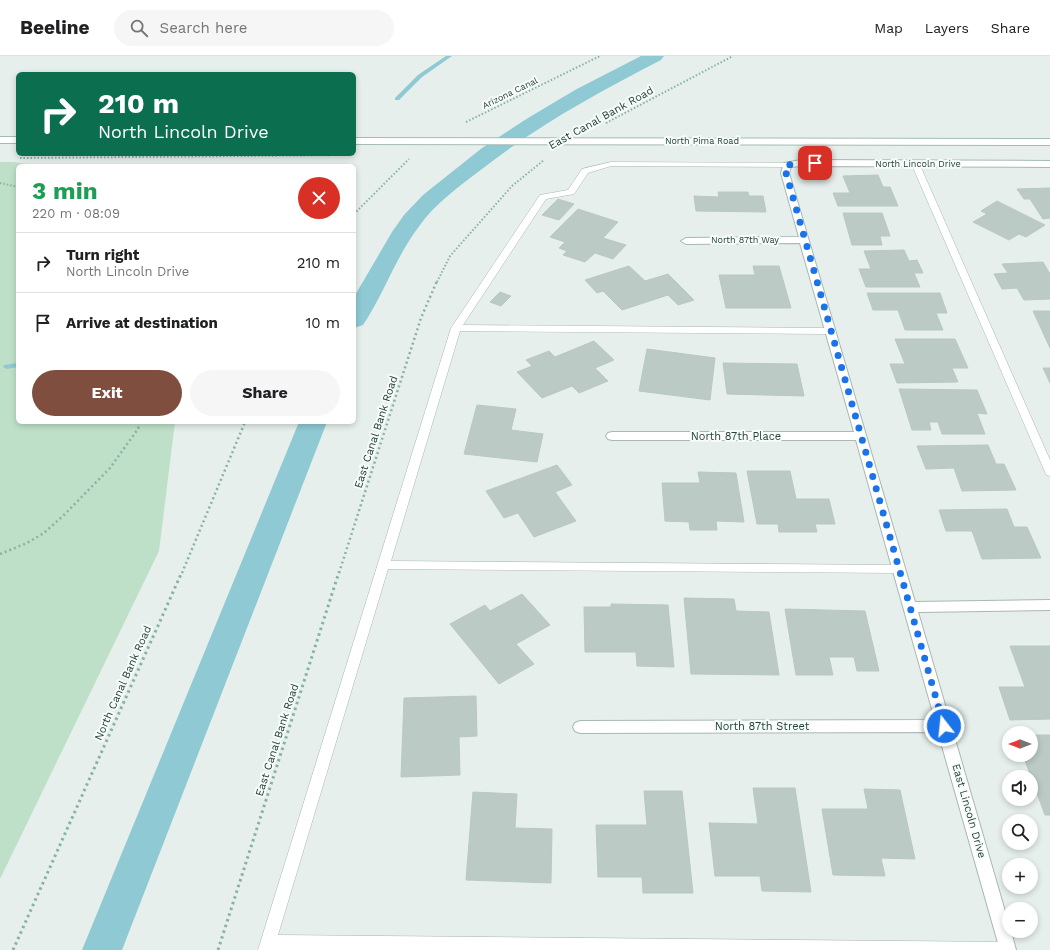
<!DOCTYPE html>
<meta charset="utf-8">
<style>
body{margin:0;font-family:"Work Sans",sans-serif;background:#f6f6f6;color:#202124;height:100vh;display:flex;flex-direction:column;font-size:15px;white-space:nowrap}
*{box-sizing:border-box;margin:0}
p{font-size:13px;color:#757577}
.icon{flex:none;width:22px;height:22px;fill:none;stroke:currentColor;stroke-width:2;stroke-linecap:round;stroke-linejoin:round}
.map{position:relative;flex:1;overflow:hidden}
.panel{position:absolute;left:16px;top:108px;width:340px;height:260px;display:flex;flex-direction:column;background:#fff;border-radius:6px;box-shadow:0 2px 6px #0003}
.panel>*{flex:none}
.guide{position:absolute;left:16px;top:16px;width:340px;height:84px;border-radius:6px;box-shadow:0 2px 6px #0003;background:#0b6e4f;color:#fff;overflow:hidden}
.needle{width:26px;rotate:270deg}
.fabs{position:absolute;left:1002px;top:670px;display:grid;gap:8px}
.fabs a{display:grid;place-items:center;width:36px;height:36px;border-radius:50%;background:#fff;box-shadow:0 2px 6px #0003;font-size:20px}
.pin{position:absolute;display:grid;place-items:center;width:34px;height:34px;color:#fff;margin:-17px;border-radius:8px;box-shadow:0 2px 6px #0006}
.me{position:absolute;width:44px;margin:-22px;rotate:344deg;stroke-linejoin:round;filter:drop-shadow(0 0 3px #0008)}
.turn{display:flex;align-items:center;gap:14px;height:84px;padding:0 16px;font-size:18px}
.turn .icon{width:52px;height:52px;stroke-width:2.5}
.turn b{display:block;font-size:28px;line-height:34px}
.round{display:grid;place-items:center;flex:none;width:42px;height:42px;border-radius:21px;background:#f6f6f6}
.summary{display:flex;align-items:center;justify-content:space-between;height:68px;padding:0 16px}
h1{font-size:24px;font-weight:700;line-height:30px;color:#1e9e55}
.action{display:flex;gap:8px;margin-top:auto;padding:8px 16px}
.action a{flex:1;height:46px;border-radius:24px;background:#7f4e3f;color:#fff;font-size:16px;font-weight:700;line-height:46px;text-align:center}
.action a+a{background:#f6f6f6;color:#202124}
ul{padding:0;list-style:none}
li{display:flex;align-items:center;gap:12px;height:60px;padding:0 16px;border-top:1px solid #e0e0e0}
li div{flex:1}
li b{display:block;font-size:15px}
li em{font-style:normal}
header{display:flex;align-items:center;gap:24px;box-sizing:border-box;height:56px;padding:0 20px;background:#fff;border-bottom:1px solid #e0e0e0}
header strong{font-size:19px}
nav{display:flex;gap:22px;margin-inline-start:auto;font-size:14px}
.search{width:280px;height:36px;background:#f6f6f6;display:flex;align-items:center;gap:10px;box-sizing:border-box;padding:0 14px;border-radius:22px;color:#757577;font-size:15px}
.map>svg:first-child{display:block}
</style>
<header>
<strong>Beeline</strong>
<div class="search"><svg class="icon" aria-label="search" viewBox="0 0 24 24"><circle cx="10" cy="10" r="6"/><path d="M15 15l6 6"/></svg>Search here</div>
<nav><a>Map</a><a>Layers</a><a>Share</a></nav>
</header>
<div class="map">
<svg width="1050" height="894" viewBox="0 0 1050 894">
<rect width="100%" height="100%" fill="#e6efeb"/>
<path fill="#bfe0c8" d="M0 106H14L41 110H18V366H175L159 495 0 823Z"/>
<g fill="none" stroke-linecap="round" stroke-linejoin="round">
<path fill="#8ec9d4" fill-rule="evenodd" d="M446 0H452L422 21 399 44H395V42L418 19Z
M18 307V311L7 313 3 311 4 309Z"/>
<path fill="#8ec9d4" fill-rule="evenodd" d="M641 0H664L661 4C597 37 535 71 478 116 457 132 435 148 420 169 396 200 384 238 363 269L354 272V241L392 176 404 159 423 139 482 92 528 62 575 34Z
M299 366H327L122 894H82Z"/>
</g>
<path fill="#bbcac4" stroke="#b8c9c2" d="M878 119 883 131H890L898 150H838L833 137H850L843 120Z
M1050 132V162L1043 163 1030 143H1024L1017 133Z
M718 136H748L749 140H763L766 156 696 155 694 140 719 141Z
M558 143 574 148 559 164 542 159Z
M997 145 1045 169 1026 181 1019 178 1009 184 973 166 987 158 981 155Z
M578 153 618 166 603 182 626 189 613 203 595 197 585 206 563 199 567 195 559 192 565 186 550 181Z
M843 157H882L890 180H880L882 189H852Z
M904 194 909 205 917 204 923 217H914L920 231H866L859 213H871L864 195Z
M1043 206 1050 218V243L1024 244 1017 232 1002 233 994 218 1008 217 1002 208Z
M629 210 645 225 668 218 694 244 678 249 668 239 622 254 603 235 597 237 585 224Z
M753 210H779L791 252H726L719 219H755Z
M500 236 511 240 501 250 490 246Z
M867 237H940L947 257H936L943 274H905L898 254H873Z
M1033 255H1050V292Z
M895 283H955L968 312H952L958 326 897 327 890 308H905Z
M594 285 614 304 595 312 608 325 579 337 572 330 542 342 517 316 532 310 526 304 549 295 555 301Z
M647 293 715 302 710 344 639 335Z
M723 307 797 308 804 340 727 338Z
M1043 312H1050V327Z
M899 333 977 334 987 358 977 357 985 378H942L938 366H929L931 374H912Z
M477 349 516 353 511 374 543 378 537 406 464 398Z
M988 389 996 408H1004L1016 434 962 435 954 412 926 413 917 390Z
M557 409 572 429 555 436 576 465 534 481 518 457 504 462 486 435Z
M747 415H790L796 443H829L835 468H815L817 476H779L778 468H757Z
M698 416 736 417 744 466 716 465 717 474H690L689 466 665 465 662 427H700Z
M1007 453 1014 471H1027L1041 502 982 503 972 475H946L939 454Z
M522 538 550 569 516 588 534 608 499 628 450 568 485 549 490 555Z
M684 542 734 543 736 555 769 556 779 619 691 618Z
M611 548 668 549 674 611 637 610 636 596H585L584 551H611Z
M785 553 865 555 879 615H857L854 601H829L833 619H796Z
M1010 590H1050V663L1010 664 999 631H1025Z
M476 640 477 680 459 681 460 719 401 721 404 642Z
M1031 679H1050V759H1045L1023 699H1031Z
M753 732H795L811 836 762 835 760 820H715L709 767 758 768Z
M864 733 900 734 915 803 881 802 885 820 833 819 822 753H868Z
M644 735H682L693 837H643L642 821H598L596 769H647Z
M473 736 517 738 515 772 552 773 551 827 466 824Z"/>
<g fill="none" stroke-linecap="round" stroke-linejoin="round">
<g stroke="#a8b8b2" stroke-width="1">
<path id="lane" d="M912 105H915L919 107 1050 404V420L1046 419 1045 416 911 107Z
M611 106 787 107 791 109 787 111 611 110 588 117 574 138 546 143 463 269 831 272 836 275 831 278 460 275 391 505 899 509 903 510 905 513 903 516 899 517 388 513 278 879 1008 886 1013 888 1015 894H258L451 272 540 139 568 134 582 113Z"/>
</g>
<g stroke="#a8b8b2" stroke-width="2">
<path id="street" d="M801 104 1050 105V111L801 110 791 111 789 117 915 546 1050 544V554L918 556 1009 869V875H1011L1016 894H1000L938 676 580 677 575 675 573 671 575 667 580 665 935 664 856 384H612L608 383 606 380 608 377 612 376H854L800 187 686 188 681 185 686 182 799 181 781 117 784 107Z"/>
</g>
<g stroke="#a4bbb3" stroke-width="2">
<path id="secondary" d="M0 81H18V87H0Z
M354 82 1050 83V89L354 88Z"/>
</g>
<path stroke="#86b3a5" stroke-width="2" stroke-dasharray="1.5 2" stroke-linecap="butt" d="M466 66 600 0
M606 67 733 0
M20 102 345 99
M0 127 18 131
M354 158 409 103
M437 226 450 200 512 130 544 104"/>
<path stroke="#86b3a5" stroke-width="2.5" stroke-dasharray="2 3" stroke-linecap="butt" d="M0 498 27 487 44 477 65 458 110 412 138 373 140 366
M182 517 245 366
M339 517 421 262 437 225"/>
<path stroke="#86b3a5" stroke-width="3" stroke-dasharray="2.5 3.5" stroke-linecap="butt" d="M13 894 182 516
M218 894 339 516"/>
<use href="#lane" fill="#fff" fill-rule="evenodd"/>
<use href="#street" fill="#fff" fill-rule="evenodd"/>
<use href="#secondary" fill="#fff" fill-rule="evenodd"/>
</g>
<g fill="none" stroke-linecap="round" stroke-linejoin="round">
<path stroke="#1a73e8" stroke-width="7" stroke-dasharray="0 12.6" d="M815 107 786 109V117L944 670"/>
</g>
<g text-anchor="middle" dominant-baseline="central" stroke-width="4" stroke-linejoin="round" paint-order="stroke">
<g font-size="9" fill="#24423a" stroke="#f7fbf9">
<text transform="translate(510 37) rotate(-26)">Arizona Canal</text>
<text x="702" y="85">North Pima Road</text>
<text x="918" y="108">North Lincoln Drive</text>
<text x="745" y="184">North 87th Way</text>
</g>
<g font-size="11" fill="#24423a" stroke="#f7fbf9">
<text transform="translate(601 62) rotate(-29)">East Canal Bank Road</text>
<text transform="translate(376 376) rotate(-72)">East Canal Bank Road</text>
<text x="736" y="380">North 87th Place</text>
<text transform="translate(123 627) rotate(-66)">North Canal Bank Road</text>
<text x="762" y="670">North 87th Street</text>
<text transform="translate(277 684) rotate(-72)">East Canal Bank Road</text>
<text transform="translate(969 755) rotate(74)">East Lincoln Drive</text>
</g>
</g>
</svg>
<div class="fabs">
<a><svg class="needle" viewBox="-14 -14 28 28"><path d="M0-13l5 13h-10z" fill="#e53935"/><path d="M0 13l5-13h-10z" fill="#757577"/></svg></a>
<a><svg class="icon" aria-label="sound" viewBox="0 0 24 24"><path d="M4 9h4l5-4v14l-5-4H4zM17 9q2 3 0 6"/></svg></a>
<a><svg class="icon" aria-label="search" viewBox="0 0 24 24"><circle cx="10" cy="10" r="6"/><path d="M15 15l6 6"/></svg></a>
<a>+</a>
<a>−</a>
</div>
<div class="pin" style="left:815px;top:107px;background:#d93025"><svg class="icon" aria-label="arrive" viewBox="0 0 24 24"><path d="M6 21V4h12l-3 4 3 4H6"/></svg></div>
<svg class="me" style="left:944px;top:670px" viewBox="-20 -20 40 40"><circle r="17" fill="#1a73e8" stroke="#fff" stroke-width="3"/><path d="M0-11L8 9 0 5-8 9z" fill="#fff"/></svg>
<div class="guide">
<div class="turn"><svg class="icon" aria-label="right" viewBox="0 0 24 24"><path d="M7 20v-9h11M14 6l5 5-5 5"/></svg><div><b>210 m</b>North Lincoln Drive</div></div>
</div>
<section class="panel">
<div class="summary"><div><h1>3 min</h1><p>220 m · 08:09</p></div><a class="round" style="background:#d93025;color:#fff"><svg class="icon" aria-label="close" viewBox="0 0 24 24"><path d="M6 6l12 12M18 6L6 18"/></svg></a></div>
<ul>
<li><svg class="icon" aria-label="right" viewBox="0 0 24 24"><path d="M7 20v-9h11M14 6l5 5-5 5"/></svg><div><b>Turn right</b><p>North Lincoln Drive</p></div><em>210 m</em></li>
<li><svg class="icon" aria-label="arrive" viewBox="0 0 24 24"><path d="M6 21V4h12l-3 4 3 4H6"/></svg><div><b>Arrive at destination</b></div><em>10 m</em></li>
</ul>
<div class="action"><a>Exit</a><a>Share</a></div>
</section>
</div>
